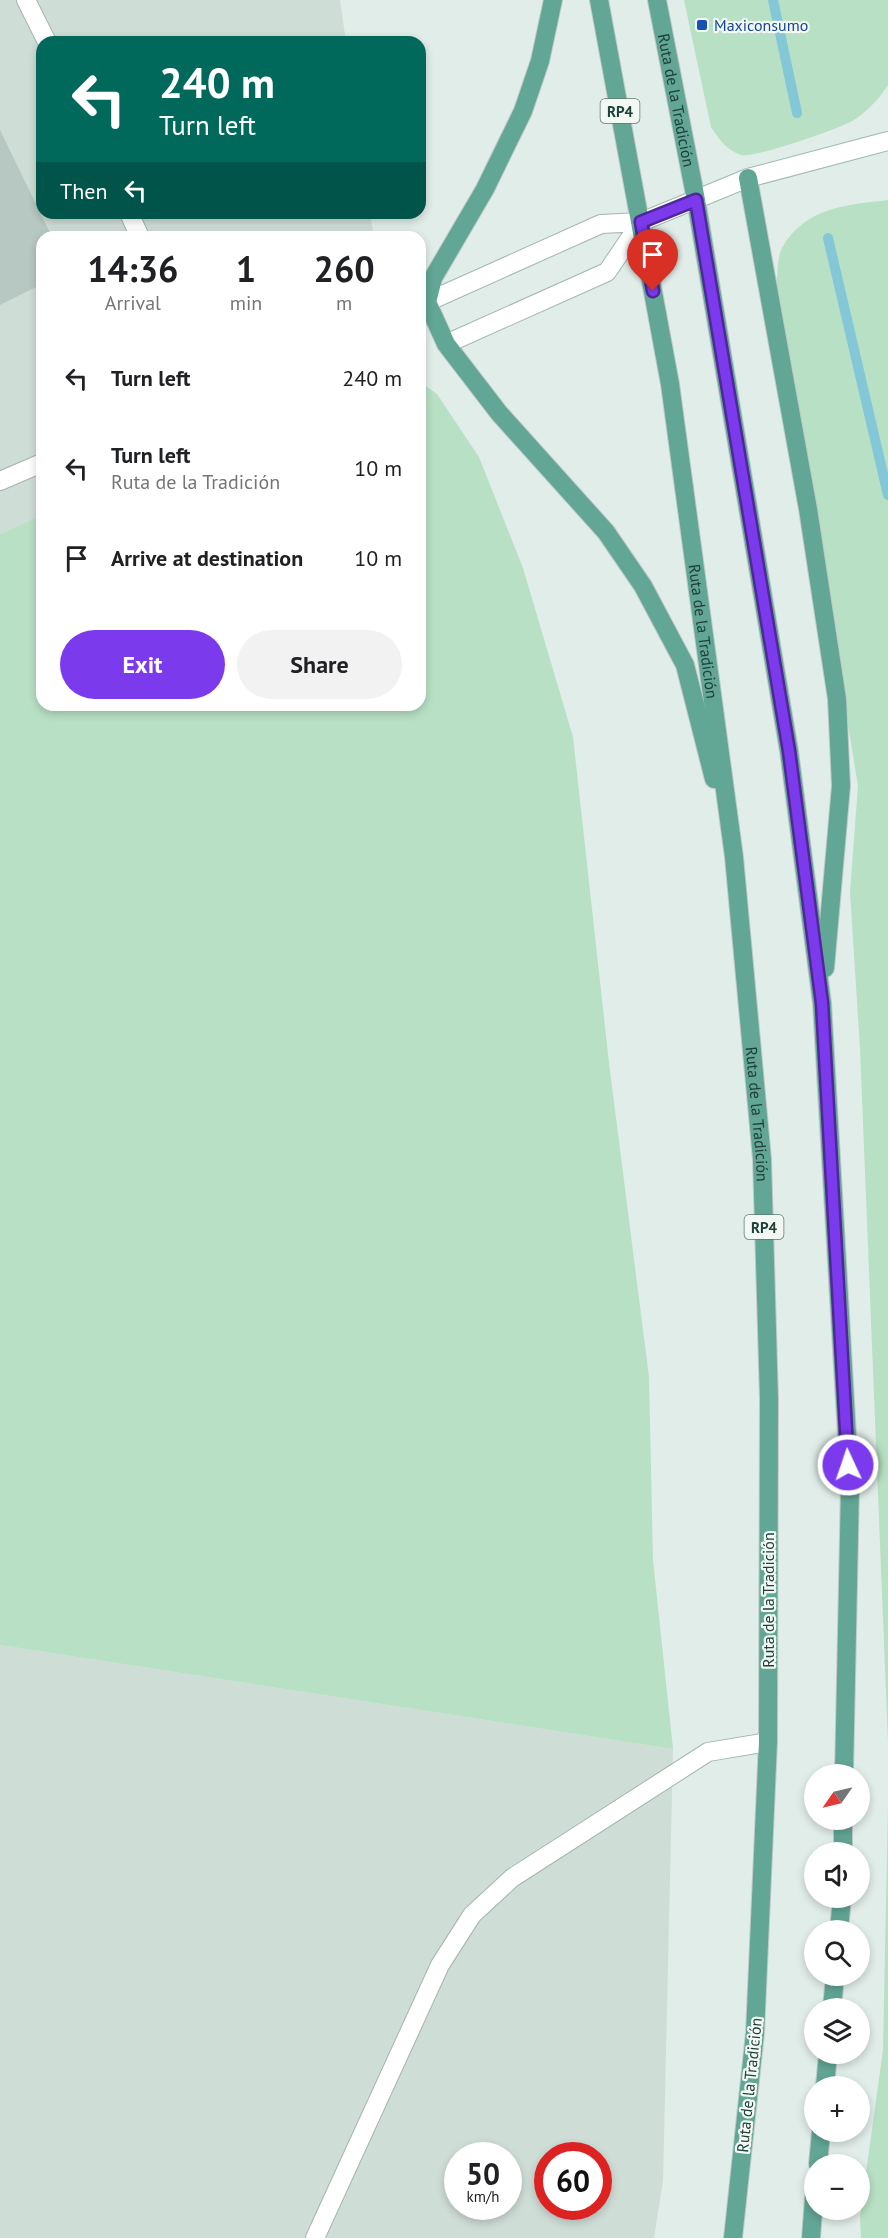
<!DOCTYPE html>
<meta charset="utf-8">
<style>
body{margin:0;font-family:"PT Sans",sans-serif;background:#f2f2f2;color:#202124;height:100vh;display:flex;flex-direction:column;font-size:22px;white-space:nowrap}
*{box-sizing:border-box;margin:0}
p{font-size:20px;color:#757577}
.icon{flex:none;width:33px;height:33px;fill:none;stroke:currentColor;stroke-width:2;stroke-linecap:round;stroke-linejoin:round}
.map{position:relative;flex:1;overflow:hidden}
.details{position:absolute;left:36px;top:231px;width:390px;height:480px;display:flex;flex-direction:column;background:#fff;border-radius:18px;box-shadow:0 3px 9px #0003}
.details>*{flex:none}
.hud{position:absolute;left:36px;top:36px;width:390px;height:183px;border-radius:18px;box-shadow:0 3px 9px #0003;background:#00695c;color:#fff;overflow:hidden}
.needle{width:39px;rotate:236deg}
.controls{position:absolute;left:804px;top:1764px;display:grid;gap:12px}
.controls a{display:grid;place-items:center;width:66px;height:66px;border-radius:50%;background:#fff;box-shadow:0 3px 9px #0003;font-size:30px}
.speed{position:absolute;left:444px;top:2142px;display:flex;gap:12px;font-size:30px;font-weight:700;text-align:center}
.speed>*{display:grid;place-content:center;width:78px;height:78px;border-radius:50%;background:#fff;box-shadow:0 3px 9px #0003;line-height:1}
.speed small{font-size:15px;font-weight:400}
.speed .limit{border:9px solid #d22;background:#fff;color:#111}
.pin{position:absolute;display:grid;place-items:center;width:51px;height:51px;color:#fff;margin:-62px -26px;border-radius:50% 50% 50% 0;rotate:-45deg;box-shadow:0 0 6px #0007}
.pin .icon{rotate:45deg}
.me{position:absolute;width:66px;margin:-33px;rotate:357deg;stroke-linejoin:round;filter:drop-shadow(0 0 4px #0008)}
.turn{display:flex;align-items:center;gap:21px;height:126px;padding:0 24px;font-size:27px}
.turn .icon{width:78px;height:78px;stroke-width:2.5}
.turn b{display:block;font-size:42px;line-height:51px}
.then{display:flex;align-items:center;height:57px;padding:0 24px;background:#0003;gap:12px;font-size:22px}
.eta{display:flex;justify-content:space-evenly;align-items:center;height:102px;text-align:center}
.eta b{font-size:36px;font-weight:600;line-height:42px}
.cta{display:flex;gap:12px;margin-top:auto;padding:12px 24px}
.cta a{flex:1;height:69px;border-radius:36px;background:#7c3aed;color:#fff;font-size:24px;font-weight:600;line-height:69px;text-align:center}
.cta a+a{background:#f2f2f2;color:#202124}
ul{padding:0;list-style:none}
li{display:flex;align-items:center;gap:18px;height:90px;padding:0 24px}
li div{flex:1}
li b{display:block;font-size:22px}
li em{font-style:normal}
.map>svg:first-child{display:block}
</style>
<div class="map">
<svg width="888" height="2238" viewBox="0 0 888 2238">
<rect width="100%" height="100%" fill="#e1ede8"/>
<path fill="#cfddd7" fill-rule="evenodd" d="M0 0H340L346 42H42V213H370L374 237H42V515L0 534Z
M0 1645 673 1749 663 2181 654 2238H0ZM458 2156H508V2206H458ZM548 2156H598V2206H548Z"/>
<path fill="#b8e0c4" d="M684 0H888V85C880 98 865 114 852 121 838 129 753 159 741 155 726 150 719 139 711 127Z
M888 200V1742L860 1048 850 892 858 786 776 285C778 275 777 258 782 248 805 207 847 205 888 200Z
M420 382 437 394 479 457 523 568 573 737 609 1063 649 1377 653 1560 673 1749 0 1645V534L42 515V705H420Z
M888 1804V2238H861L860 2216 883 2050Z"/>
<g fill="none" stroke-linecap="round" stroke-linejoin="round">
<path stroke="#84c7d6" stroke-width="10" d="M773 0 797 113
M828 238 888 495"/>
</g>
<path fill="#b6c8c1" d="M0 130 52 237H42V284L0 305Z"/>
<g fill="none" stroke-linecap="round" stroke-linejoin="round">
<g stroke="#a3b5af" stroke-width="20">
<path id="service" d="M26 0 47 42
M129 213 140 237
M0 481 42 463"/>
</g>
<g stroke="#a3b5af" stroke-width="20">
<path id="minor" d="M427 302 601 224 641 222
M446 344 607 272 641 222
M315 2238 440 1965 472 1915 512 1878 708 1752 768 1742"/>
</g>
<g stroke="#9eb9b0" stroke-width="20">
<path id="secondary" d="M641 222 748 178 888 141"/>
</g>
<g stroke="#c1c9c7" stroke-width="20">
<g id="primary">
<path d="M553 0 540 61 523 111 485 189 433 278 427 302 446 344 499 413 606 532 643 586 685 665 714 779"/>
<path id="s1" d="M599 0 670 384 734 857 762 1159 769 1399 768 1742 755 2033 733 2238"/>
<path id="s2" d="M657 0 696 200 789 751 822 1003 850 1488 844 1774"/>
<path d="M748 178 808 509 837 699 841 786 825 968"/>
<path d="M843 1852V1820"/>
<path d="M839 1930 842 1898"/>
<path d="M832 2008 835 1976"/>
<path d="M825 2086 828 2054"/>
<path d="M818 2164 821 2132"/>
<path d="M811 2238 814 2198"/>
</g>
</g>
<use href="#service" stroke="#fff" stroke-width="18"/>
<use href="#minor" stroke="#fff" stroke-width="18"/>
<use href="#secondary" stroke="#fff" stroke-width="18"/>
<use href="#primary" stroke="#62a696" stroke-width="18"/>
</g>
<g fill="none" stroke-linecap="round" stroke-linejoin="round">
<g stroke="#51269a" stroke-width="15">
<path id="route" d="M653 291 641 222 696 200 789 751 822 1003 848 1465"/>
</g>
<use href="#route" stroke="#7c3aed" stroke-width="10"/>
</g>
<rect fill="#1a4fb4" stroke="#f2f9f5" stroke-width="2" x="696" y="19" width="12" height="12" rx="3"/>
<g text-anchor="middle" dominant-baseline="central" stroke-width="4.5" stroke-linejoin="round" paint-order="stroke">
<g fill="#f2f9f5" stroke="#5f7770" stroke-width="1.5">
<rect x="600.5" y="99" width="39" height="24" rx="4.5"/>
<rect x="744.5" y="1215" width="39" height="24" rx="4.5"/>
</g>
<g font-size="15" font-weight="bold" fill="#203f37">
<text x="620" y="111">RP4</text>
<text x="764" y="1227">RP4</text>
</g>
<g font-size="16" fill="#164399" stroke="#f2f9f5" text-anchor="start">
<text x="714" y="25">Maxiconsumo</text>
</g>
<g font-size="16" fill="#203f37" stroke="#f2f9f5">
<text stroke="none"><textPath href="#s2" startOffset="102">Ruta de la Tradición</textPath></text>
<text stroke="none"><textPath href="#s1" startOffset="640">Ruta de la Tradición</textPath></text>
<text stroke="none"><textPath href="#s1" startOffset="1126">Ruta de la Tradición</textPath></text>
<text transform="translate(768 1600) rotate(-90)">Ruta de la Tradición</text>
<text transform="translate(749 2085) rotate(-84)">Ruta de la Tradición</text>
</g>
</g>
</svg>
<div class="controls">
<a><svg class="needle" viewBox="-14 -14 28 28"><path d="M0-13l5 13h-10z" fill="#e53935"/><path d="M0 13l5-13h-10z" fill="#757577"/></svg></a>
<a><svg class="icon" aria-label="sound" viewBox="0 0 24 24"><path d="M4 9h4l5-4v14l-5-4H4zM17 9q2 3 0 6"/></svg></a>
<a><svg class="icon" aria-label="search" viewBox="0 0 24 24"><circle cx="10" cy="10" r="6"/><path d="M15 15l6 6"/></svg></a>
<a><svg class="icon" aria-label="layers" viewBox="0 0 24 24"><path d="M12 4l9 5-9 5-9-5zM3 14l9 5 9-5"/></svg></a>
<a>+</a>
<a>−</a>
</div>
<div class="speed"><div>50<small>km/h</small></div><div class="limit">60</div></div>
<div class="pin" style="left:653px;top:291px;background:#d93025"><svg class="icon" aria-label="arrive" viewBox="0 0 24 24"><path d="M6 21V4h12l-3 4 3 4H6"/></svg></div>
<svg class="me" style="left:848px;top:1465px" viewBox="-20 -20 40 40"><circle r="17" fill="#7c3aed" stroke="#fff" stroke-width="3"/><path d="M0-11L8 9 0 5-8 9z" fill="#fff"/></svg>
<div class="hud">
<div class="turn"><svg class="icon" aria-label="left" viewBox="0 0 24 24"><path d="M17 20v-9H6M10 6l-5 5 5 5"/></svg><div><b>240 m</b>Turn left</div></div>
<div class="then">Then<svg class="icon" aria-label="left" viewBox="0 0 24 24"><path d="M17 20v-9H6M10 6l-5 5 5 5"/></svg></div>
</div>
<section class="details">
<div class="eta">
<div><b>14:36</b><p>Arrival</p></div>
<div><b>1</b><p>min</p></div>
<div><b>260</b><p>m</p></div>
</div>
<ul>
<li><svg class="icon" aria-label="left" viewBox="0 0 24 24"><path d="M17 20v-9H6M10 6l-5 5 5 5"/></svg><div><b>Turn left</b></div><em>240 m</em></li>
<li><svg class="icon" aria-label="left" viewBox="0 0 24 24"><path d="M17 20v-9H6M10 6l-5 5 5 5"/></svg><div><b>Turn left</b><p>Ruta de la Tradición</p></div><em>10 m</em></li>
<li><svg class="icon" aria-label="arrive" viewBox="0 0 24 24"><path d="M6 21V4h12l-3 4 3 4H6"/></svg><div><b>Arrive at destination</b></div><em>10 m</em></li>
</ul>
<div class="cta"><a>Exit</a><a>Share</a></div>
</section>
</div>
